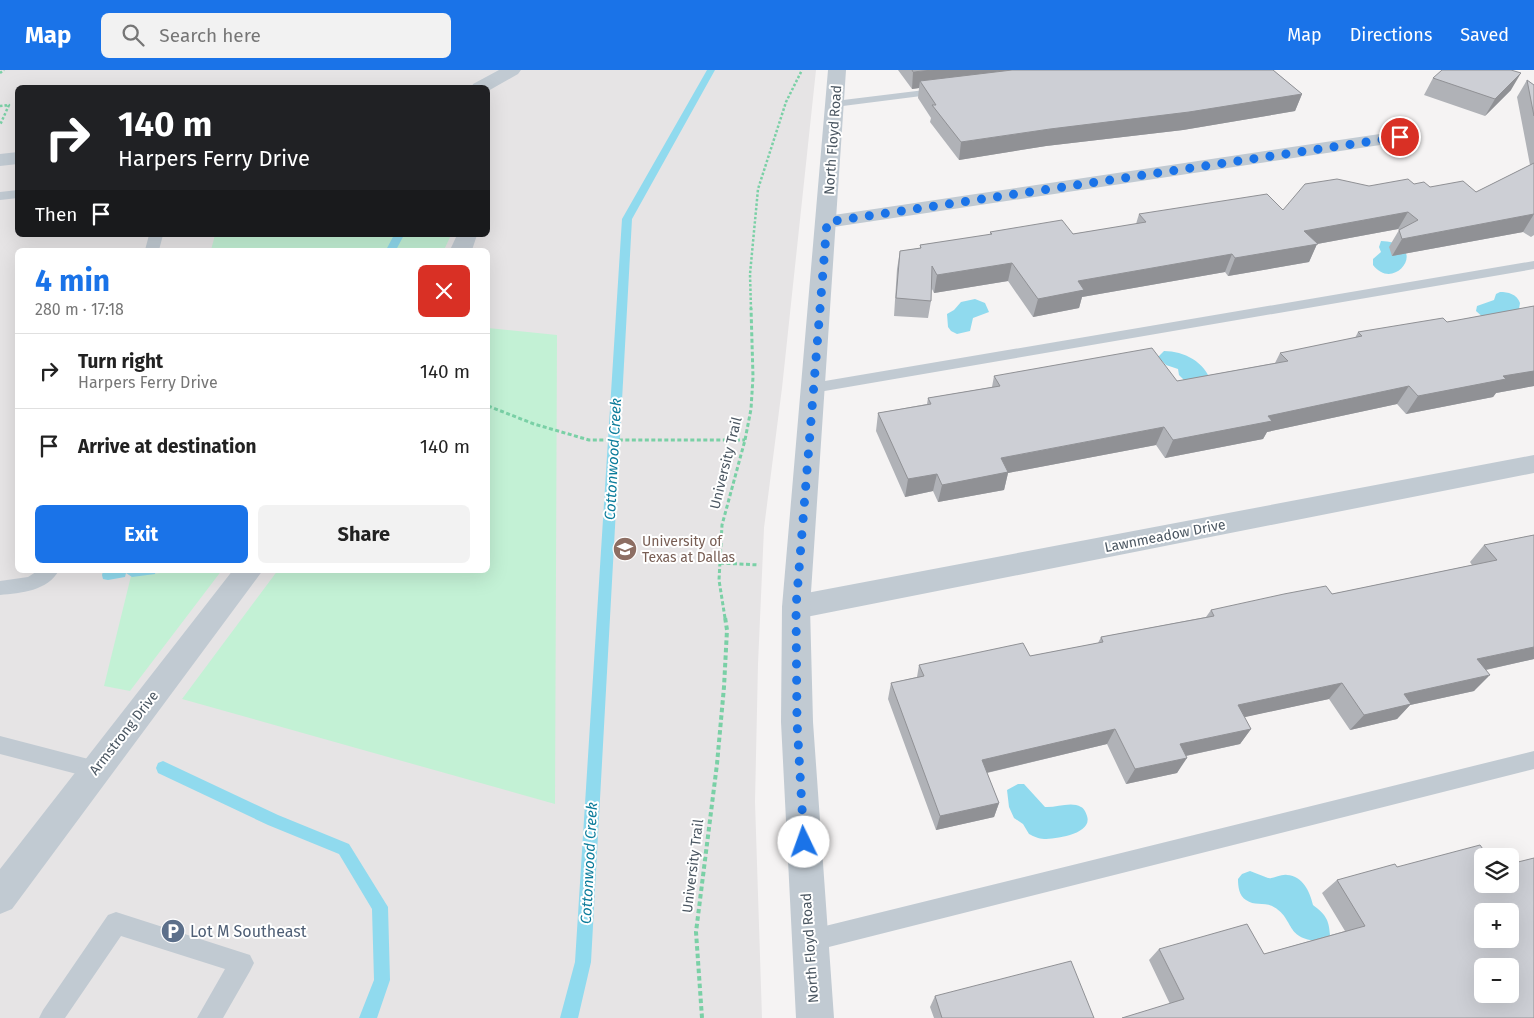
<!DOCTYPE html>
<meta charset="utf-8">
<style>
body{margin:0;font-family:"Fira Sans",sans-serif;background:#f2f2f2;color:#222;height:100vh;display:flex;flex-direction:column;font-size:19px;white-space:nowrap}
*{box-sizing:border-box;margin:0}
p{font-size:16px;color:#767676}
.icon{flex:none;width:28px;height:28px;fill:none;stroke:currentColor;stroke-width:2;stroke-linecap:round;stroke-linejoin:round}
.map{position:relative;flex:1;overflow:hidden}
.panel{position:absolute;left:15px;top:178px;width:475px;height:325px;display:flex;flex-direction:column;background:#fff;border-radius:8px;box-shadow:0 5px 20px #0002}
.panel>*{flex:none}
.top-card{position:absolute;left:15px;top:15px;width:475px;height:152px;border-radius:8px;box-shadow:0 5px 20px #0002;background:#202124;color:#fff;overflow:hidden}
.buttons{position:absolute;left:1474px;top:778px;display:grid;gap:10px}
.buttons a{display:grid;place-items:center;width:45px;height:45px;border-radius:8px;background:#fff;box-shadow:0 5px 20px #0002;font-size:25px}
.pin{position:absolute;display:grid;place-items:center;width:42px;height:42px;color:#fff;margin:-21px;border:2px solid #fff;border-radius:50%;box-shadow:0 1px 5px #0007}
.me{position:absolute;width:55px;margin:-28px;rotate:357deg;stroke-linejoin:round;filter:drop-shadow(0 0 4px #0008)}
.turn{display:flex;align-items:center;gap:18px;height:105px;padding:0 20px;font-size:22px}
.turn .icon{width:65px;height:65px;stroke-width:2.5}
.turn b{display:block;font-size:35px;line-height:42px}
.then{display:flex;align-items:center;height:48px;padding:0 20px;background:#0003;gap:10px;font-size:19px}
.round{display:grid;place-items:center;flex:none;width:52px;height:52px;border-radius:8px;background:#f2f2f2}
.overview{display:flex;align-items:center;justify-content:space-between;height:85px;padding:0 20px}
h1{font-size:30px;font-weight:700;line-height:38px;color:#1a73e8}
.primary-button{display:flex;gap:10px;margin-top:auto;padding:10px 20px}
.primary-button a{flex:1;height:58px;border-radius:8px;background:#1a73e8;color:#fff;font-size:20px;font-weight:700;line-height:58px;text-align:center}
.primary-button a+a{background:#f2f2f2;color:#222}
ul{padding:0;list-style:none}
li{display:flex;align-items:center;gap:15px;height:75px;padding:0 20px;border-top:1px solid #e0e0e0}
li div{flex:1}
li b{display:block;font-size:19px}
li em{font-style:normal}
header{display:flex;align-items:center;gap:30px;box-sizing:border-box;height:70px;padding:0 25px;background:#1a73e8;color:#fff}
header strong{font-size:24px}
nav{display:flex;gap:28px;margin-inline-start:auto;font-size:18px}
.search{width:350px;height:45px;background:#f2f2f2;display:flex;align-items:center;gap:12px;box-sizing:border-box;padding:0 18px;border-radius:8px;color:#767676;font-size:19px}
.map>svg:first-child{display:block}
</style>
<header>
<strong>Map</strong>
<div class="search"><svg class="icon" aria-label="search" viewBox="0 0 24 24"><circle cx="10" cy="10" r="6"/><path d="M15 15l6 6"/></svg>Search here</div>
<nav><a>Map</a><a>Directions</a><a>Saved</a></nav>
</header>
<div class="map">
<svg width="1534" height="948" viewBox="0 0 1534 948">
<rect width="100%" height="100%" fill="#f5f3f3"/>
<path fill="#e6e4e5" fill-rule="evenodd" d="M0 0H816L782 318 764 458 758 594 755 732 762 948H0ZM18 18H488V165H18ZM18 180H488V500H18Z"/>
<path fill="#c3f1d5" d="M215 165H451L444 180H211Z
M488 258 557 265 555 734 182 629 278 500H488Z
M171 500H222L130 621 104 616 131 506 170 502Z"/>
<path fill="#90daee" d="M1381 171C1432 173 1395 224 1373 195V189L1381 182 1379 177Z
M1500 222C1508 222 1517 224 1520 233L1519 239 1485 249 1476 241 1477 236 1494 230 1496 224Z
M975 229 985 233 989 242 973 248 970 261 957 264 951 261 948 257 947 244 954 240 961 232Z
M1164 281C1184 281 1205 292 1211 312L1184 310 1179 305 1178 299 1166 295 1158 287Z
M1018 714H1024L1045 737C1056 738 1071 731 1081 737 1084 738 1086 743 1087 746 1093 764 1056 769 1044 769 1039 769 1033 766 1029 764L1023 754 1014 748 1009 737 1007 720Z
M1250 801C1256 803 1262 806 1268 808 1274 809 1281 804 1287 805 1303 806 1310 822 1313 835 1325 844 1329 849 1330 865L1323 871C1283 871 1296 848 1272 836 1263 832 1254 836 1246 830 1239 826 1238 816 1238 809L1242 804Z"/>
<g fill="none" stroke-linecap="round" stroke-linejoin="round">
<path fill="#90daee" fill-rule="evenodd" d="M707 0H715L632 149 591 892 578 948H560L575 892 622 149Z
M394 165H404L396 180H386Z
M108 500H125L126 502 127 500H156L155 504 132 507 126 503 125 507 108 510 103 509 102 505 103 501Z
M163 691 278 745 349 774 388 837 390 910 377 948H359L374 910 372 839 339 784 268 755 158 703 156 698 158 693Z"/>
<path stroke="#7ad0a6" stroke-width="2.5" stroke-dasharray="2.5 2" stroke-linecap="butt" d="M0 3 4 0
M0 36 9 35 0 55
M751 239 750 204 758 119 786 32 802 0"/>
<path stroke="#7ad0a6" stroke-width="3" stroke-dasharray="4 2.5" stroke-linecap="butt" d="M488 336 534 354 589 370H745
M720 493 759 495
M725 548 719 510 722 455 745 370 751 339 753 307 751 238"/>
<path stroke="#7ad0a6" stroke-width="4" stroke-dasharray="4.5 3" stroke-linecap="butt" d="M702 948 696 862 717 694 724 617 727 560 725 547"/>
<path fill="#c1cad2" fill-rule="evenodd" d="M941 18 947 21 945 23 835 37 829 34 835 31Z
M18 120V128L0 130V122Z
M149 165H163L159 180H145Z
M1534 191V199L813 323 808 322 805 318 808 314 813 313Z
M39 500H59C48 521 21 523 0 525V511L28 507Z
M0 666 96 691 103 693 106 700 103 707 96 709 0 684Z
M1534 681V699L809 882 801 879 798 871 801 863 809 860Z
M116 842 250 885 254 893 250 901 223 948H197L225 899 121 866 65 948H39L43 940 108 845Z"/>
<path fill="#c1cad2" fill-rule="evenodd" d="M499 0H521L518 4 488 21V18H471L473 14Z
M1400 61 1407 63 1409 67 1407 71 827 158 820 156 817 152 820 148 827 146Z
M18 82V94L0 96V84Z
M457 165H477L472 180H450Z
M1534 385V403L796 549 786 545 782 537 786 529 796 525Z
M233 500H263L12 839 0 844V799Z"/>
<path fill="#c1cad2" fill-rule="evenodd" d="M828 0H846L810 537 813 652 834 948H796L781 652 782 537Z"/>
</g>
<path fill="#b0b2b7" d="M898 0H1273L1302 24 1295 41 1183 60 1046 76 959 90 930 52 931 48 918 28 919 18 912 19Z
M1433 8 1511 20 1485 46 1424 25Z
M1527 10 1534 15V165L1531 167 1523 162 1392 186 1389 177 1399 160 1398 159 1317 174 1309 192 1228 206 1225 202 1082 227 1079 238 1033 247 1008 211 934 223 931 217V231L928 248 894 246 897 199 900 181 920 178V175L990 165V162L1073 164 1136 154 1139 144 1283 140 1369 116 1414 114 1430 117 1476 122 1530 95 1517 27Z
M1534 236V316L1496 323 1493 327 1406 344 1397 334 1267 362 1263 369 1165 388 1156 375 1008 403 1004 420 938 432 933 421 905 427 876 361 878 343 927 334 928 328 992 317 994 306 1177 311 1275 293 1280 283 1355 268 1358 262 1447 252Z
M1534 465V589L1486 600 1474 621 1410 635 1397 649 1350 660 1329 629 1244 647 1251 659 1240 674 1186 686 1177 703 1126 714 1107 674 987 703 999 733 994 747 936 760 888 629 891 613 917 607 919 595 1030 586 1098 573 1101 567 1206 547 1211 540 1332 524 1472 495 1470 492 1484 475Z
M1397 797 1482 814 1534 948 1170 934 1149 890 1159 879 1264 884 1345 861 1322 823 1337 810Z
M935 926 1094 948H934L930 937Z"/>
<path fill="#909195" d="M933 0H1063L920 11 919 18 912 19 913 2Z
M1521 3 1511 20 1485 46 1495 29Z
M1302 24 1295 41 1183 60 1046 76 959 90 961 72 1050 59Z
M1408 142 1398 159 1317 174 1309 192 1228 206 1235 188 1304 161Z
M1534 144 1523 162 1392 186 1402 169Z
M1232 184 1225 202 1082 227 1079 238 1033 247 1038 229 1078 211Z
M1012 193 1008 211 934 223 937 205Z
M1534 301V316L1496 323 1493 327 1406 344 1418 326 1503 306Z
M1409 316 1397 334 1267 362 1263 369 1165 388 1173 370 1268 346Z
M1164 357 1156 375 1008 403 1004 420 938 432 942 415 1001 388Z
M937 404 933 421 905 427 908 409Z
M1534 577V589L1462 605 1477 589Z
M1490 605 1474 621 1410 635 1397 649 1350 660 1364 645 1404 624Z
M1342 613 1329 629 1227 651 1238 635Z
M1115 659 1107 674 977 705 982 690Z
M1251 659 1240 674 1171 689 1180 674Z
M1187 688 1177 703 1126 714 1135 699Z
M999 733 994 747 936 760 940 746Z"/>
<path fill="#cdcfd5" stroke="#909195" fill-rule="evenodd" d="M912 0H933L913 2Z
M1012 0H1273L1302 24 1189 42 1050 59 961 72 932 35H936L920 11Z
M1442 0H1511L1521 3 1495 29 1433 8Z
M1527 10 1534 15V46Z
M1534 93V144L1402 169 1399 160 1418 150 1408 142 1304 161 1318 174 1235 188 1232 184 1078 211 1084 220 1038 229 1012 193 937 205 932 196 931 231 896 228 900 181 921 178 920 175 992 164 990 162 1062 150 1073 164 1146 152 1139 144 1267 124 1283 140 1305 114 1337 109 1369 116 1408 109 1414 114 1424 112 1430 117 1463 111 1476 122Z
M1534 236V301L1503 306 1506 309 1418 326 1409 316 1268 346 1272 351 1173 370 1164 357 1001 388 1008 402 942 415 937 404 908 409 878 343 931 334 928 328 1000 316 994 306 1152 278 1177 311 1288 291 1280 283 1362 266 1358 262 1443 248 1447 252Z
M1534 465V577L1477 589 1490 605 1404 624 1411 634 1364 645 1342 613 1238 635 1251 659 1180 674 1187 688 1135 699 1115 659 982 690 999 733 940 746 891 613 924 606 919 595 1023 573 1030 586 1103 572 1101 567 1214 546 1211 540 1284 524 1326 516 1332 524 1497 490 1484 475Z
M1480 775 1488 786H1482V814H1510V794L1534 788V948H1122L1184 929 1159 879 1247 854 1264 884 1365 856 1337 810 1395 794 1397 797ZM1482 841H1510V869H1482ZM1482 896H1510V924H1482Z
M1071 891 1094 948H942L935 926Z"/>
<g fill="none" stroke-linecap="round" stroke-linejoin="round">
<path stroke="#1a73e8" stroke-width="9" stroke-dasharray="0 16.2" d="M804 772 797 652 796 537 827 152 1400 67"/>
</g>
<defs>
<g id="university-disc" transform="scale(1.25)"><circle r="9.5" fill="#8d6e63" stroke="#fff"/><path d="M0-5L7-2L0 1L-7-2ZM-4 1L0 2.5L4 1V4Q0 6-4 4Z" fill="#fff"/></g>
<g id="parking-disc" transform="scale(1.25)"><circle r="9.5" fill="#5c6f8a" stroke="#fff"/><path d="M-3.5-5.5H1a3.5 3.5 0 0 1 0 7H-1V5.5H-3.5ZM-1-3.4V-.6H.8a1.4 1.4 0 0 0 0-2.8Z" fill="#fff"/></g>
</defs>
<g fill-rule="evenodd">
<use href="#university-disc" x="625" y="479"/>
<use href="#parking-disc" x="173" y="861"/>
</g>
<g text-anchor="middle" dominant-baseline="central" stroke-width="4" stroke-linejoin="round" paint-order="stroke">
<g font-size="14" fill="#4a5661" stroke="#fff">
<text transform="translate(833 70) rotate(-86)">North Floyd Road</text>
<text transform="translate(726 393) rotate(-76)">University Trail</text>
<text transform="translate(1165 466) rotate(-11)">Lawnmeadow Drive</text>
<text transform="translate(124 663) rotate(-52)">Armstrong Drive</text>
<text transform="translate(693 796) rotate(-83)">University Trail</text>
<text transform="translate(810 878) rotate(-94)">North Floyd Road</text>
</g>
<g font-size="14" fill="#785e54" stroke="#fff" text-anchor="start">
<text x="642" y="471">University of<tspan x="642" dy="16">Texas at Dallas</tspan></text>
</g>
<g font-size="15" font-style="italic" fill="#0c7c9b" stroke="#fff">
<text transform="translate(613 389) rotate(-87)">Cottonwood Creek</text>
<text transform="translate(589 793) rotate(-87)">Cottonwood Creek</text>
</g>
<g font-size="16" fill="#4e5e75" stroke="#fff" text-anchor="start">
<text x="190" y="861">Lot M Southeast</text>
</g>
</g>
</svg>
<div class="buttons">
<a><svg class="icon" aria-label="layers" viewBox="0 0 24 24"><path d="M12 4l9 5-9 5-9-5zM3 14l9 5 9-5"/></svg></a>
<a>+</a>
<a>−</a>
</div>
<div class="pin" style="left:1400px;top:67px;background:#d93025"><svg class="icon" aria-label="arrive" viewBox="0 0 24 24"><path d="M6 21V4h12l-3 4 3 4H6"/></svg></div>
<svg class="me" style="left:804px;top:772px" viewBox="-20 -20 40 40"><circle r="19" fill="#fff"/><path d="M0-13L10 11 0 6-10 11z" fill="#1a73e8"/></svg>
<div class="top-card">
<div class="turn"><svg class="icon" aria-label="right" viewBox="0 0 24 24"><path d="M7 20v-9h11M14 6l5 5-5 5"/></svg><div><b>140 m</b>Harpers Ferry Drive</div></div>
<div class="then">Then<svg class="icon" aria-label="arrive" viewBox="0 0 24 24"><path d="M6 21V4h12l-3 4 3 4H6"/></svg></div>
</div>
<section class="panel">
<div class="overview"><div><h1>4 min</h1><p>280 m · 17:18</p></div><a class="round" style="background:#d93025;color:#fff"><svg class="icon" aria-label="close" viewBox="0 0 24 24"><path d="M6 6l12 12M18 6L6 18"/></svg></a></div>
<ul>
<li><svg class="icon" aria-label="right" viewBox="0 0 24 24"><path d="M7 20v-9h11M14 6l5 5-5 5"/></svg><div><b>Turn right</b><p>Harpers Ferry Drive</p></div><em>140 m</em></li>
<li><svg class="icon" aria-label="arrive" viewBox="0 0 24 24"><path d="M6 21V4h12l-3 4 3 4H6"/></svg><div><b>Arrive at destination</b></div><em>140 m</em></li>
</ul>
<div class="primary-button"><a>Exit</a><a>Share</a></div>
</section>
</div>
